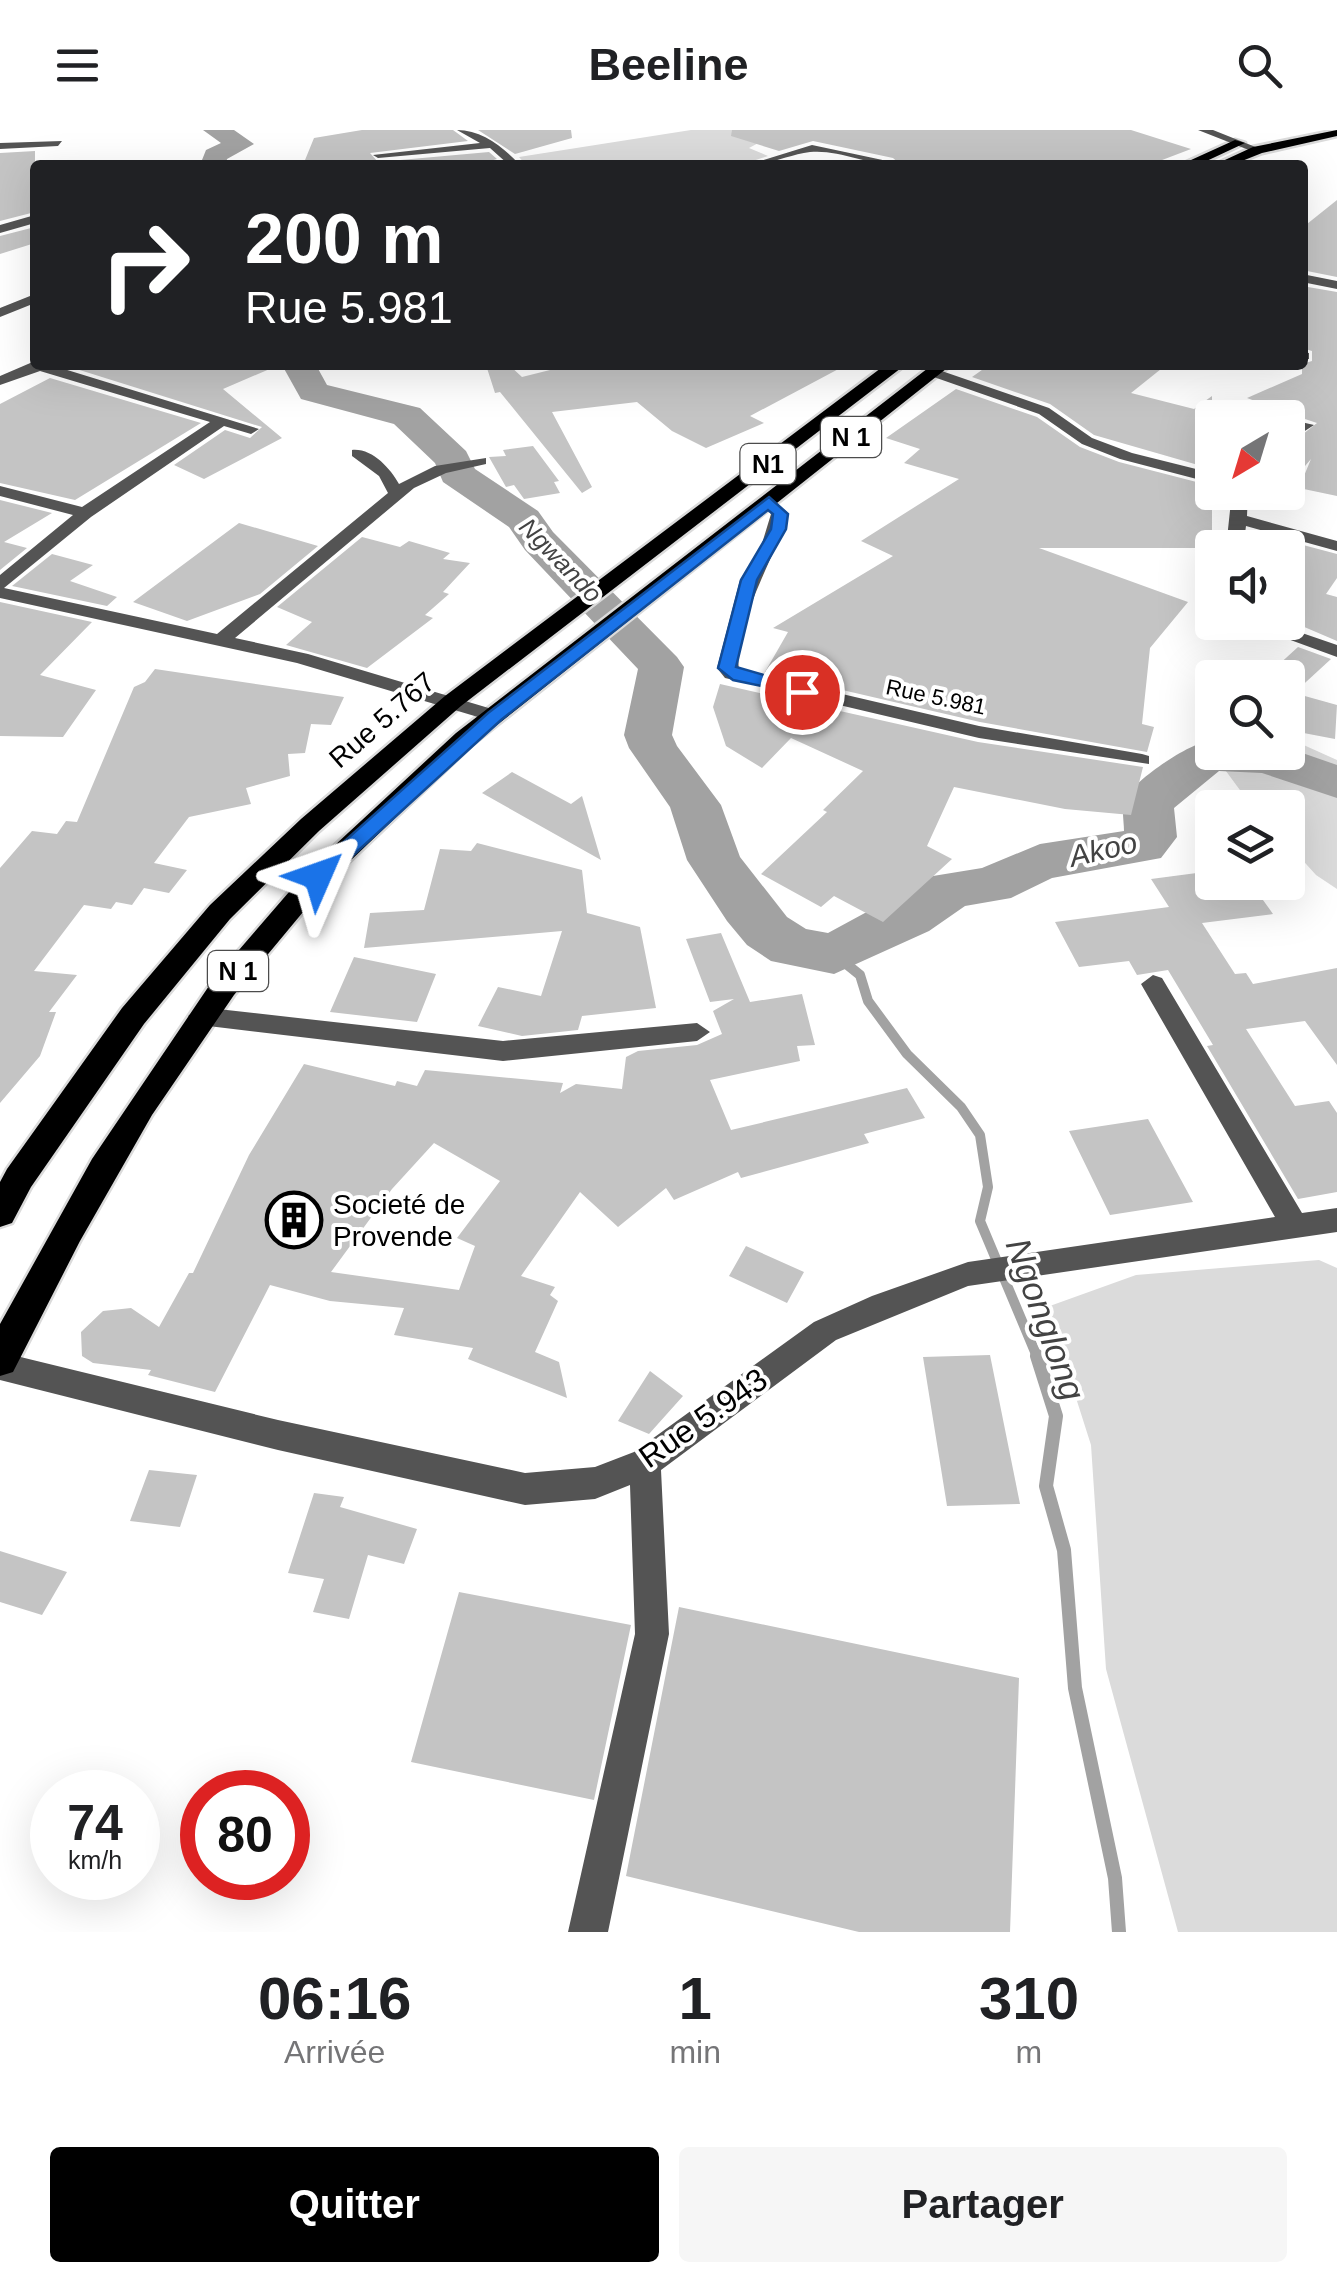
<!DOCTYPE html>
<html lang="fr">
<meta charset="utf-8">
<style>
body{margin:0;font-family:Arial,sans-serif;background:#f6f6f6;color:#202124;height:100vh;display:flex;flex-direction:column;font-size:38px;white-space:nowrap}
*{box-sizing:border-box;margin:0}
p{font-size:32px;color:#757577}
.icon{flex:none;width:55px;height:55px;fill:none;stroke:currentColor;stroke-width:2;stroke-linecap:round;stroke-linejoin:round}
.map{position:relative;height:1802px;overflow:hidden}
.sheet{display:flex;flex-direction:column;background:#fff;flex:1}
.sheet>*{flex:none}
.top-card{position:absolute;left:30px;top:30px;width:1278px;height:210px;border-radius:10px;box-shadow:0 10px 40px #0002;background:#202124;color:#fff;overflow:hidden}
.needle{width:65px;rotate:218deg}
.fabs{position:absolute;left:1195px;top:270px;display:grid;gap:20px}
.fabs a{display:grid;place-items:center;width:110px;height:110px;border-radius:10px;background:#fff;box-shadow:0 10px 40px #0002;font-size:50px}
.speed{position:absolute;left:30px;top:1640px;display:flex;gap:20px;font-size:50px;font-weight:700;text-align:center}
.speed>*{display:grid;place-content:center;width:130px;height:130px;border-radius:50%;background:#fff;box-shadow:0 10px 40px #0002;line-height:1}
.speed small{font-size:25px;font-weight:400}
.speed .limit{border:15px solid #d22;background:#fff;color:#111}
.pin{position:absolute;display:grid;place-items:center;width:85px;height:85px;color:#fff;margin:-42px;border:5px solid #fff;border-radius:50%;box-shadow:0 2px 10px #0007}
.me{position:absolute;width:110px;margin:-55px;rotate:47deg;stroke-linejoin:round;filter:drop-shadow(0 0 8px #0008)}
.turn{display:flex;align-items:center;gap:35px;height:210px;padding:0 50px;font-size:45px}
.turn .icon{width:130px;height:130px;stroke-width:2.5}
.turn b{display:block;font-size:70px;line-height:85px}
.eta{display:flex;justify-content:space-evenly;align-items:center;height:170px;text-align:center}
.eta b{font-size:60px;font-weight:800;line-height:70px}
.cta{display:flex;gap:20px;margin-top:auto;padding:20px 50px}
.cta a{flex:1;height:115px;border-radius:10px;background:#000;color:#fff;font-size:40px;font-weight:800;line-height:115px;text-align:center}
.cta a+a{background:#f6f6f6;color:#202124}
header{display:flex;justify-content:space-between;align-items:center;height:130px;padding:0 50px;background:#fff;font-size:45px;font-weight:800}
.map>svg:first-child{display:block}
</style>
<header><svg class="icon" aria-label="menu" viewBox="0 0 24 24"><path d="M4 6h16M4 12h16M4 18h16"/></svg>Beeline<svg class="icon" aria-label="search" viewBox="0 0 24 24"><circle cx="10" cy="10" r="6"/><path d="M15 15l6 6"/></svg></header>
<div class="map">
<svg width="1337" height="1802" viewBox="0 0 1337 1802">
<rect width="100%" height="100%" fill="#fff"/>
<path fill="#dbdbdb" d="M691 0H748L766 9 749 18 768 26 741 35H526L519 27Z
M1212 583V622H1288V608L1337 630V759L1316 745 1288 714V678L1254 677 1248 671 1195 599Z
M1319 1130 1337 1138V1802H1178L1106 1539 1091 1315 1047 1177 1136 1145Z"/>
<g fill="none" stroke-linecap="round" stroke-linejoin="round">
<path stroke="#a2a2a2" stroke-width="10" d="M834 824 860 845 868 871 907 924 961 977 980 1005 988 1057 980 1091 1038 1229"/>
<path stroke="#a2a2a2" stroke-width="14" d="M1037 1226 1056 1286 1046 1356 1064 1420 1075 1558 1115 1748 1119 1802"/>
<path fill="#a2a2a2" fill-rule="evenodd" d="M203 0H234L254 14 227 29 226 35H200L206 20 221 13Z
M282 235H316L327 255 420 278 466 321 475 339 538 381 553 402 677 527 684 537 672 605 677 616 721 675 740 727 787 787 806 799 828 803 933 746 982 738 1040 714 1124 701C1124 691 1121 678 1125 669 1135 649 1191 612 1212 610V622H1288V618L1337 635V668L1262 643 1219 641 1174 678 1177 707 1161 728 1052 748 1011 768 965 776 929 801 834 844 771 831 747 815 727 791 687 730 670 677 629 618 624 605 638 539 525 420 509 397 443 352 435 333 394 294 301 269Z"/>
</g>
<path fill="#c4c4c4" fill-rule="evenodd" d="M362 0H453L468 11 370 23 378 32 489 22 497 29 476 35H303L314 8Z
M478 0H571L572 8 515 24Z
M732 0H1131L1191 19 1149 35H901L893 28 813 11 779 21 731 6Z
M35 21V82L0 91V23Z
M1337 70V147L1302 140V98Z
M35 97V113L0 124V106Z
M1302 156 1337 162V366L1299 358 1311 329 1288 356V316L1317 293 1302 288 1288 297V283L1247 268 1302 244V234L1312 231V221L1302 218Z
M74 235H279L223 259 282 308 204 349 174 335 225 300 250 308 262 297 70 237Z
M486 235H509L522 247 570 235 589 240 631 235H846L750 286 764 293 706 318 672 301 637 272 552 282 592 357 582 363 500 262 495 263Z
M989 235H1166L1131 263 1194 279 1212 266V339L1094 305 1050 274 972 247Z
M50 248 201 293 75 370 0 353V274Z
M956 259 1037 287 1080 317 1119 332 1212 356V418H1039L1188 472 1150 518 1142 594 1154 597 1147 622 980 592 765 542 788 502 773 498 893 426 861 411 959 349 904 333 920 319 886 308Z
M533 316 559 351 554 352 560 363 524 369 514 355 506 357 489 327 506 326 503 320Z
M0 370 52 383 4 412 27 418 0 440Z
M239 393 318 416 260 464 187 491 133 472Z
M362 407 400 417 409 411 450 423 443 429 470 433 443 462 449 464 425 485 433 488 367 538 286 515 312 492 277 477Z
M1288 411 1337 424V448L1326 464 1337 467V511L1288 490Z
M52 424 93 435 70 451 117 467 107 476 12 456Z
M0 472 92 492 40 545 96 560 63 607 0 606Z
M1298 517 1331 529 1294 563 1337 575 1335 609 1288 600V548H1264Z
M155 539 344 567 331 595 311 594 305 623 288 624 290 646 246 658 251 674 189 687 154 733 187 740 169 763 144 758 132 775 116 772 111 779 84 775 34 841 77 845 49 882H56L40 926 0 973V738L32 701 57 704 66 691 77 692 134 557 145 552Z
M720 554 978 612 1143 637 1131 685 1065 679 954 657 927 716 952 729 883 792 834 766 821 777 761 744 827 682 823 680 863 641 791 608 762 638 726 616 713 577Z
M512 642 571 674 582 666 601 730 482 663Z
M477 713 582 740 587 783 640 797 656 878 582 886 578 900 522 906 478 896 498 857 541 866 562 801 364 818 370 783 424 780 440 719 471 721Z
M1212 741V752H1250L1273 784 1202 793 1235 844 1246 843 1253 854 1337 838V935L1305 891 1246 899 1295 976 1329 971 1337 983V1062L1298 1069 1207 916 1213 915 1168 840 1137 845 1129 831 1079 837 1055 792 1169 777 1151 749Z
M721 803 750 872 802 864 815 915 797 916 800 931 710 950 731 1000 907 958 925 988 864 1004 869 1013 741 1048 738 1042 674 1070 666 1058 618 1097 580 1062 521 1146 555 1157 550 1165 558 1171 535 1222 559 1232 567 1268 468 1229 473 1218 394 1205 404 1178 330 1171 270 1155 215 1262 148 1245 151 1240 93 1233 82 1226 81 1202 103 1181 131 1178 159 1197 189 1143H193L249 1025 304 934 395 956 397 951 417 956 425 940 563 953 560 963 576 954 622 959 626 927 638 921 697 915 722 904 713 881 734 869 710 872 686 809ZM434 1013 500 1051 457 1108 475 1116 459 1160 331 1142 392 1059Z
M354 827 436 844 417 892 330 882Z
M1148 989 1193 1072 1110 1085 1069 1001Z
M746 1116 804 1142 787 1173 729 1146Z
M990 1225 1020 1374 947 1376 923 1227Z
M650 1241 683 1266 649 1304 618 1291Z
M149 1340 197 1345 180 1397 130 1391Z
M314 1363 344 1367 340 1377 417 1399 404 1434 368 1425 349 1489 313 1482 324 1449 288 1443Z
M0 1421 67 1442 42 1485 0 1472Z
M459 1462 631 1495 594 1670 411 1632Z
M679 1477 1019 1548 1010 1802H859L626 1746Z"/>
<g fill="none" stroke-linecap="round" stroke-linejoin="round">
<g stroke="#dbdbdb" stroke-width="5">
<path id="highway" d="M1337 0V6L1262 23 1232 35H1214L1253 17Z
M1235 10 1245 13 1198 35H1180Z
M885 235H905L461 576 319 701 230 789 144 894 31 1057 12 1093 0 1097V1052L7 1039 122 878 210 775 301 689 445 566Z
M932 235H951L473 614 328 752 234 865 152 985 80 1111 13 1242 0 1246V1194L92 1029 213 850 308 740 456 603Z"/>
</g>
<path fill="#545454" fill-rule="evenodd" d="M457 0C482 0 503 17 520 35H509L490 18 378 28 373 25 480 13Z
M1198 0H1213L1263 20 1254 22Z
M62 11 58 16 0 19V13Z
M812 15 892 32 897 35C869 35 837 19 810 22 788 25 769 35 747 35Z
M35 85V93L0 103V95Z
M1302 144 1337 151V159L1302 152Z
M35 164V173L0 187V178Z
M1302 222 1309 223V229L1302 230Z
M35 231V235H51L259 299 251 304 224 296 91 387 4 458 217 504 388 363 379 346 352 326V320C372 318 390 338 399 354L435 336 486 328V334L446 343 414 358 235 508 308 524 502 582V590H488L297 533 0 468V445L73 385 0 366V356L82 377 210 292 40 241 0 255V246Z
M933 238 1049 278 1092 308 1132 323 1212 343V353L1120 329 1082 314 1039 284 928 245V239Z
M1301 292 1314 295 1288 312V301Z
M1232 362H1248L1247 386 1337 411V421L1246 396 1243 418H1226Z
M769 367 788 383C775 429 733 493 739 540L979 596 1142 624 1149 626V634L979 608 725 548 717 538 740 450 760 420 771 384 761 372Z
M1241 492H1270L1337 515V527Z
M1153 845 1162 848 1302 1083 1337 1078V1102L968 1156 836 1210 661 1340 669 1504 608 1802H568L635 1504 630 1355 595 1369 525 1375 278 1320 0 1250V1222L278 1290 525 1343 595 1337 634 1322 814 1192 872 1166 968 1132 1275 1087 1141 854Z
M200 877 503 911 697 893 710 902 697 911 503 931 200 895 188 886Z"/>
<use href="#highway" fill="#000" fill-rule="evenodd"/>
</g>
<path fill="#1a73e8" stroke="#114b97" stroke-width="2.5" d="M769 367 788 384 786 399 757 450 736 537 809 558V566L733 550 718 538 741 450 771 399 773 384 768 380 501 590 325 751H310V742L488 583Z"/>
<defs>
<g id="building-ring" transform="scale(2.875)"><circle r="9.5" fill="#fff" stroke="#000" stroke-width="1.5"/><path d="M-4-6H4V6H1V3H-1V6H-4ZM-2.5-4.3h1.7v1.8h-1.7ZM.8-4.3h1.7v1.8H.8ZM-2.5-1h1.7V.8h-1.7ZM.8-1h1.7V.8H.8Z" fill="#000"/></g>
</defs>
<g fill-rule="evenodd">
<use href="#building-ring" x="294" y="1090"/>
</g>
<g text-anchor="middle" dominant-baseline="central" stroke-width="8" stroke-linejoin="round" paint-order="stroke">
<g font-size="22" fill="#000" stroke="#fff">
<text transform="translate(936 567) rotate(12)">Rue 5.981</text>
</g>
<g fill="#fff" stroke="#4c4c4c" stroke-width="2.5">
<rect x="821" y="287" width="60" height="40" rx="8"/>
<rect x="740.5" y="314" width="55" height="40" rx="8"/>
<rect x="208" y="821" width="60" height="40" rx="8"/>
</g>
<g font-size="25" font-weight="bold" fill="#000">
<text x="851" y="307">N 1</text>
<text x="768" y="334">N1</text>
<text x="238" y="841">N 1</text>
</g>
<g font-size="25" font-style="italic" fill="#434343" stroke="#fff">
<text transform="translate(561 430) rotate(46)">Ngwando</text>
</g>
<g font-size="28" fill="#000" stroke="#fff">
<text transform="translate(382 590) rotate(-41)">Rue 5.767</text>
</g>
<g font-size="28" fill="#000" stroke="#fff" text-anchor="start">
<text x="333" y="1074">Societé de<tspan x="333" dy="32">Provende</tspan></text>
</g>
<g font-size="30" font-style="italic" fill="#434343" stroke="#fff">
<text transform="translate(1103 719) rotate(-13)">Akoo</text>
</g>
<g font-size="32" fill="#000" stroke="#fff">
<text transform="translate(703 1288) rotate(-35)">Rue 5.943</text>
</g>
<g font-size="35" font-style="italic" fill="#434343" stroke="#fff">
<text transform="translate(1046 1189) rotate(70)">Ngonglong</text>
</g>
</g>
</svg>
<div class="fabs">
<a><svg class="needle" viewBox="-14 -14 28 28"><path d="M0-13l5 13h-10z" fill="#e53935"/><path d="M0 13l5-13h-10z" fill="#757577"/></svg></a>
<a><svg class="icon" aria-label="sound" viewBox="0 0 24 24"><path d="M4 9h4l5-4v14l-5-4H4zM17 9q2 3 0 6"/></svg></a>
<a><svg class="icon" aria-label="search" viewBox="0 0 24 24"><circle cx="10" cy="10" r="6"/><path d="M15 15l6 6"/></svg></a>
<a><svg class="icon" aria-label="layers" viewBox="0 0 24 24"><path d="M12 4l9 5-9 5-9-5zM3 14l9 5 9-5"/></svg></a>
</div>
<div class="speed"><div>74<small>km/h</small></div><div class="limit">80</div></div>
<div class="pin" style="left:802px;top:562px;background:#d93025"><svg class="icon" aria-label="arrive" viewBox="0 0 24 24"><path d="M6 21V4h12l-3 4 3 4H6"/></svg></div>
<svg class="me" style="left:318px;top:746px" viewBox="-20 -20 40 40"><path d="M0-17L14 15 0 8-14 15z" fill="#1a73e8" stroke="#fff" stroke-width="4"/></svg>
<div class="top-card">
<div class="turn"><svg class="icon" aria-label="right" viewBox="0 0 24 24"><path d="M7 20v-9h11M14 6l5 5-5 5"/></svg><div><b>200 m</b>Rue 5.981</div></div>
</div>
</div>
<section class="sheet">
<div class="eta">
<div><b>06:16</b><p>Arrivée</p></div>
<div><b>1</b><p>min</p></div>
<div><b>310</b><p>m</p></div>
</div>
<div class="cta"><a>Quitter</a><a>Partager</a></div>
</section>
